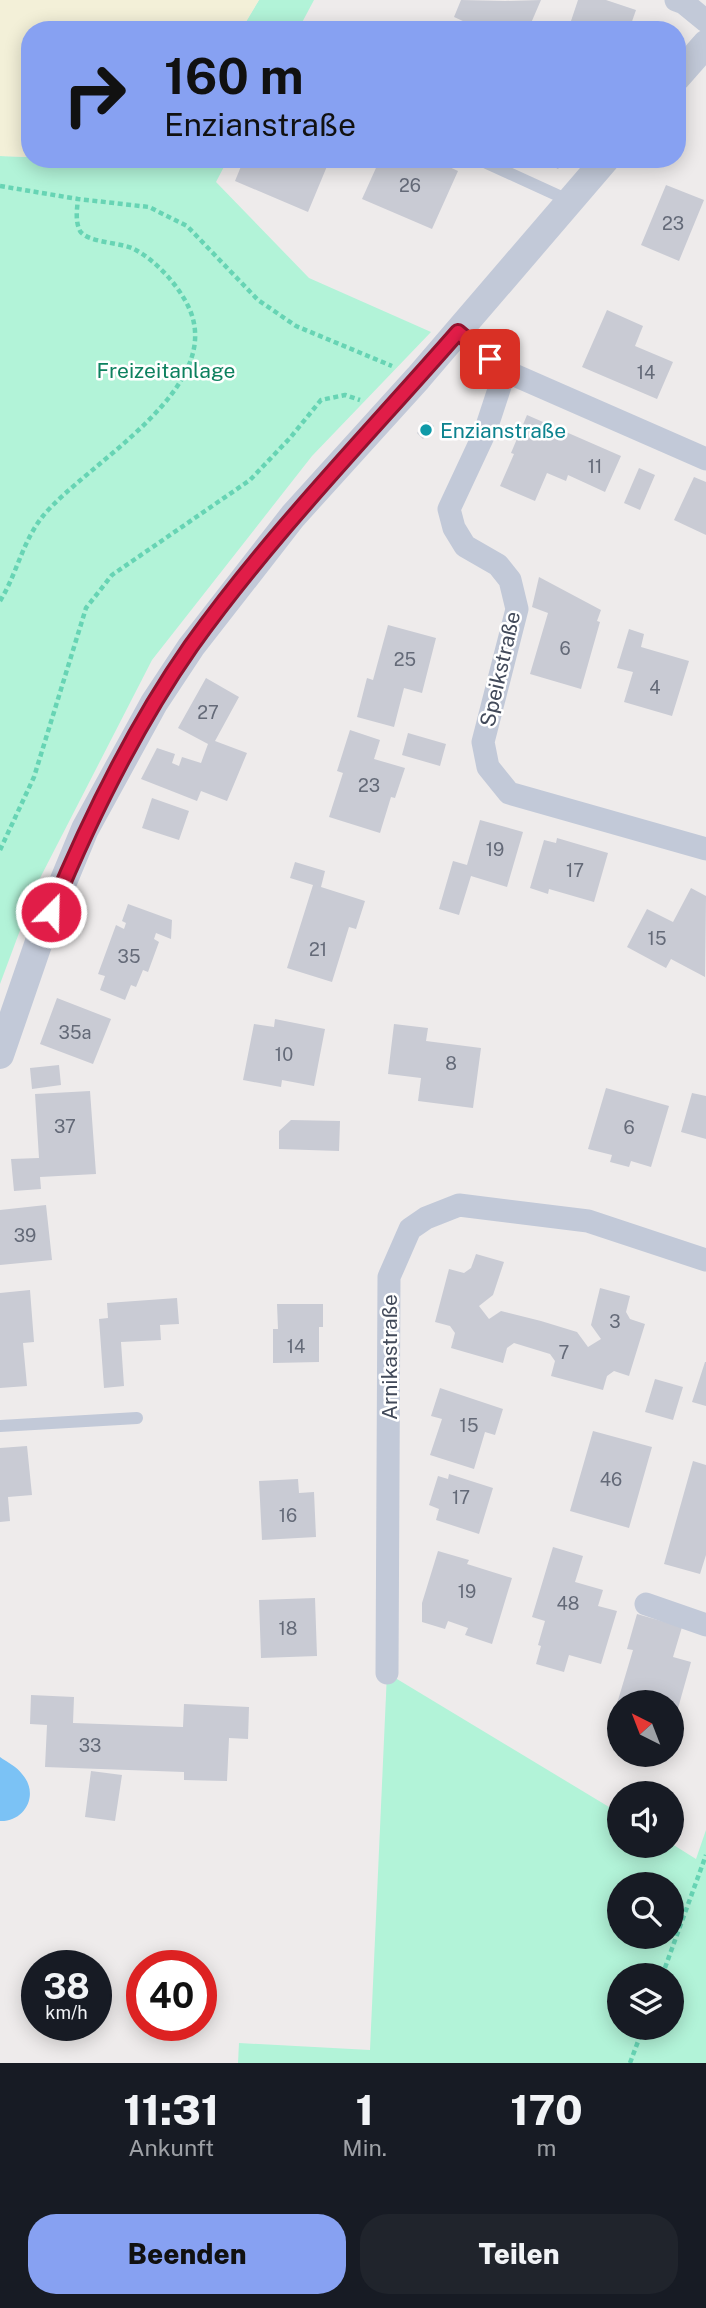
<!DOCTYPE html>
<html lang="de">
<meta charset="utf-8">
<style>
body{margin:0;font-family:"Public Sans",sans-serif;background:#20242c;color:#f1f3f6;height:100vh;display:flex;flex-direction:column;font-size:26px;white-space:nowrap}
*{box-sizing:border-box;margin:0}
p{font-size:23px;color:#9ea1a6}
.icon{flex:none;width:38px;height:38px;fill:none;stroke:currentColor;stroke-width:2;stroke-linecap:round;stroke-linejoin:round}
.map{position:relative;height:2063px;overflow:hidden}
.sheet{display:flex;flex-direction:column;background:#171b24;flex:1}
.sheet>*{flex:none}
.top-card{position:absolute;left:21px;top:21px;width:665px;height:147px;border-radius:28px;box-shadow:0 4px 18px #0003;background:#87a1f2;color:#111;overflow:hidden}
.needle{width:46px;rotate:318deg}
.fabs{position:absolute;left:607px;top:1690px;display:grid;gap:14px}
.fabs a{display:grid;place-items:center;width:77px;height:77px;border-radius:50%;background:#171b24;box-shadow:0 4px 18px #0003;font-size:35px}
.speed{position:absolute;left:21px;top:1950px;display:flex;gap:14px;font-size:35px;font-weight:700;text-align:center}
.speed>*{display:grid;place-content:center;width:91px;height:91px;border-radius:50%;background:#171b24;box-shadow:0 4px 18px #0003;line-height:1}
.speed small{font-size:18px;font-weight:400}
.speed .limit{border:10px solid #d22;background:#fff;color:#111}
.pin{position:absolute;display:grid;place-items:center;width:60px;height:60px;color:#fff;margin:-30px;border-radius:14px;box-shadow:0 4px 10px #0006}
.me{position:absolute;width:77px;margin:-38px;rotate:23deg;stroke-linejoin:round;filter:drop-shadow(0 0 5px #0008)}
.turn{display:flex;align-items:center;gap:24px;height:147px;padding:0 28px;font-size:32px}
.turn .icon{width:91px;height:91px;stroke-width:2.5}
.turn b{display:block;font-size:49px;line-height:60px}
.eta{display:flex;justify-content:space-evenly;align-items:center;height:119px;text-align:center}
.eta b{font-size:42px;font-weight:800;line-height:49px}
.primary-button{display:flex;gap:14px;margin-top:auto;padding:14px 28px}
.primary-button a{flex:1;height:80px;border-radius:28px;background:#87a1f2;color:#111;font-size:28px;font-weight:800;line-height:80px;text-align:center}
.primary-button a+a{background:#20242c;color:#f1f3f6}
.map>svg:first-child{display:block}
</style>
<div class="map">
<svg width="706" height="2063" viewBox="0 0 706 2063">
<rect width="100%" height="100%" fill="#eeebeb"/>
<path fill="#b2f3d8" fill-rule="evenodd" d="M259 0H314L298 30H241Z
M0 156 30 157V159L199 164 200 159H228L216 182 309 278 431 332 312 456 152 660 38 882 0 984Z
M387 1673 619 1813 620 1846H672V1844L696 1859 706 1830V2063H238L239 2043 370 2050ZM620 1885H672V1937H620ZM620 1976H672V2028H620Z"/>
<path fill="#f3f0d8" d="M0 0H259L241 30H30V157L0 156Z"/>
<path fill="#7bc2f5" d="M0 1757C7 1762 17 1767 22 1774 40 1794 25 1822 0 1821Z"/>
<path fill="#c9cbd4" d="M461 0 505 1 541 0 528 30H483L454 17Z
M578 0H606L636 10 629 30H568Z
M244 159H330L308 212 235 181Z
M380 159H432L458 171 432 229 362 199Z
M540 159H566L558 169Z
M666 185 704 200 679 261 641 245Z
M607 310 643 326 635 346 673 362 657 399 582 367Z
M527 415 621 456 605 492 568 475 566 481 547 473 535 501 500 486 514 454 511 453Z
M428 421 434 426 423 439 417 433Z
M639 468 655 475 640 510 624 503Z
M694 477 706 482V535L674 520Z
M539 577 601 610 597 621 600 622 581 689 530 674 548 613 532 607Z
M388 625 436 638 422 693 404 688 394 727 357 717 367 678 373 680Z
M629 629 644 634 641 647 689 661 672 716 624 702 633 672 617 668Z
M206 678 239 697 215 741 247 753 227 801 201 791 197 801 141 779 157 748 175 754 172 763 179 766 182 757 201 763 208 744 178 728Z
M350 730 380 740 374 759 405 768 395 798 391 797 380 833 329 817 343 773 337 771Z
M408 733 446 744 440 766 402 755Z
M152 798 189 811 179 840 142 828Z
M480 820 523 832 507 887 471 876 459 915 439 909 453 861 467 865Z
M557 838 608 853 594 902 549 889 548 894 530 888 544 840 556 843Z
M295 862 325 871 321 887 365 901 356 929 349 927 332 982 287 968 313 885 290 878Z
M691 888 706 896 705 977 671 959 666 968 627 947 647 909 673 922Z
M128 904 172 920 171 939 156 933 154 939 159 942 148 972 143 970 136 987 131 985 125 1000 100 990 105 976 98 974 116 925 124 929 126 923 122 921Z
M57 998 111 1019 93 1064 40 1044Z
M275 1019 325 1029 314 1086 282 1080 281 1087 243 1080 254 1024 274 1027Z
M394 1024 428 1028 426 1041 481 1048 473 1108 418 1101 421 1078 388 1074Z
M59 1065 61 1085 32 1089 30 1068Z
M606 1088 669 1106 651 1167 631 1161 629 1167 610 1162 612 1155 588 1149Z
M90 1091 96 1174 40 1177 41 1189 14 1191 11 1159 39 1158 35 1094Z
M692 1093 706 1096V1139L681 1132Z
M291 1120 340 1121 339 1151 279 1149V1131Z
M46 1205 52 1260 0 1265V1210Z
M476 1254 504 1262 493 1295 479 1306 489 1319 501 1311 541 1321 577 1332 588 1347 601 1339 591 1325 600 1288 630 1296 626 1312 630 1319 645 1324 629 1376 614 1371 607 1376 603 1390 551 1376 555 1361 550 1354 514 1343 507 1348 503 1363 451 1348 455 1333 450 1326 435 1322 449 1269 464 1273 471 1268Z
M30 1290 34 1342 23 1343 27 1386 0 1388V1293Z
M177 1298 179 1324 160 1325 161 1340 121 1342 124 1386 104 1388 99 1319 108 1318 107 1303Z
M277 1304H323V1327H319V1362L273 1363V1329H278Z
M705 1362H706V1406L692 1402Z
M655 1379 683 1387 673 1420 645 1412Z
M440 1388 503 1409 495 1435 485 1432 474 1469 430 1455 442 1419 431 1416Z
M593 1431 652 1447 629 1528 570 1511Z
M27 1446 32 1495 8 1497 10 1521 0 1522V1448Z
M693 1461 706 1465V1555L700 1574 664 1564Z
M449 1474 493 1488 479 1534 436 1520 439 1509 429 1505 438 1476 448 1479Z
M298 1479 299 1493 314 1492 316 1537 262 1540 259 1481Z
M553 1547 583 1556 575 1582 603 1590 598 1606 617 1611 601 1664 569 1655 564 1672 536 1664 541 1646 538 1645 545 1621 532 1617Z
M438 1551 469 1560 467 1564 512 1578 492 1644 465 1635 468 1628 448 1621 445 1629 422 1622V1603Z
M315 1598 317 1656 261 1658 259 1600Z
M637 1614 682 1627 673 1657 691 1662 673 1726 672 1703H620V1730L610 1727 633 1650 627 1649Z
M31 1695 74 1697 73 1723 183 1727 184 1704 249 1707 248 1739 229 1738 227 1781 184 1780V1772L45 1767 47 1725 30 1724Z
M91 1771 122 1775 115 1821 85 1817Z"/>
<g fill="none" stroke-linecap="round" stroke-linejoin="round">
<path stroke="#67d4b4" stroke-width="4.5" stroke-dasharray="5 3.5" stroke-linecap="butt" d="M0 186 78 199 149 207 187 226 258 300 296 326 392 366
M0 601C17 574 22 542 43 516 86 463 233 386 186 302 175 282 155 260 134 249 120 242 88 243 80 231 75 221 77 209 78 199
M0 850 34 777 86 608 112 575 250 480 290 438 321 400 345 395 360 400
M662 1976 706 1855
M630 2063 643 2028"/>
<path stroke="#c2c9d8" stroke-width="12" d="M478 159 570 201
M0 1426 137 1418"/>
<path stroke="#c2c9d8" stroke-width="23" d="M676 0 684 3 706 21
M458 332 505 371 706 459
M505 371 485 432 449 509 454 528 465 546 498 565 510 580 517 609 483 742 488 767 509 793 706 849
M646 1604 706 1625
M387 1673 389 1277 410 1229 426 1218 459 1205 588 1221 706 1260"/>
<path stroke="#c2c9d8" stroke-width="28" d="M677 77 706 44
M0 1055 42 933 85 829 154 703 191 647 293 516 418 378 606 159"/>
</g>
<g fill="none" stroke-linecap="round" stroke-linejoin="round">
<g stroke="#92132f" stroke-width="18">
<path id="route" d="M51 912C89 820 133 729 191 646 271 534 368 435 458 332L490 359"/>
</g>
<use href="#route" stroke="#e11d48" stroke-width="12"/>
</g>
<circle fill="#0f9aa8" stroke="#fff" stroke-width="2.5" cx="426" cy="430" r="7"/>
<g text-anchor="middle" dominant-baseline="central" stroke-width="5" stroke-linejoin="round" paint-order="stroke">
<g font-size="18" fill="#646a78">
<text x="410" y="185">26</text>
<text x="673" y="223">23</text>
<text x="646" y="372">14</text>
<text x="595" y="466">11</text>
<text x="565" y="648">6</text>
<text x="405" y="659">25</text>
<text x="655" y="687">4</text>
<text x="208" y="712">27</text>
<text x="369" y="785">23</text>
<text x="495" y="849">19</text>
<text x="575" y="870">17</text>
<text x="657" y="938">15</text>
<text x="318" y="949">21</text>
<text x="129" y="956">35</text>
<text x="75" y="1032">35a</text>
<text x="284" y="1054">10</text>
<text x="451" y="1063">8</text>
<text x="65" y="1126">37</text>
<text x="629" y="1127">6</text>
<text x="25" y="1235">39</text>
<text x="615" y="1321">3</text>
<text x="296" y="1346">14</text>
<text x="564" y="1352">7</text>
<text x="469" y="1425">15</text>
<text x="611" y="1479">46</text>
<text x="461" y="1497">17</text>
<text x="288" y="1515">16</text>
<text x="467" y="1591">19</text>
<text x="568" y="1603">48</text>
<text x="288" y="1628">18</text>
<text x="90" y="1745">33</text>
</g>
<g font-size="21" fill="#0d815f" stroke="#fff">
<text x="166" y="370">Freizeitanlage</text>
</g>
<g font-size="21" fill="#0d838f" stroke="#fff" text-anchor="start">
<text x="440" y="430">Enzianstraße</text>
</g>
<g font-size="21" fill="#424a5a" stroke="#fff">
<text transform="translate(500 669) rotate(-77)">Speikstraße</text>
<text transform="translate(389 1357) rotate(-90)">Arnikastraße</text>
</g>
</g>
</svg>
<div class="fabs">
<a><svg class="needle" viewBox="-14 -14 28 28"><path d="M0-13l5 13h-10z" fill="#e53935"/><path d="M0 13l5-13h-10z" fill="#9ea1a6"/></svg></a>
<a><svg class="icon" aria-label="sound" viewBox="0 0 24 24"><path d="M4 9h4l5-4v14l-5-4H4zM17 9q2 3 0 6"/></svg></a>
<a><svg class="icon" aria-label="search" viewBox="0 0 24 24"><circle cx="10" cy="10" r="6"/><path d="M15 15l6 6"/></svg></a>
<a><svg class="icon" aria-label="layers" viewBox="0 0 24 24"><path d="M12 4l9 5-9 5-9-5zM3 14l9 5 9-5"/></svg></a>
</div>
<div class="speed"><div>38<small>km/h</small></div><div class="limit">40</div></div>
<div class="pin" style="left:490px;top:359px;background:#d93025"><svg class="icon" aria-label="arrive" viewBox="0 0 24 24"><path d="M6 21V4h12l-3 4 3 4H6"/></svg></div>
<svg class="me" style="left:51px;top:912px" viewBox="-20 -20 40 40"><circle r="17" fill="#e11d48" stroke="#fff" stroke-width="3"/><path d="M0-11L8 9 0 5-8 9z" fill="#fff"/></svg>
<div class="top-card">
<div class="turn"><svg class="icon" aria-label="right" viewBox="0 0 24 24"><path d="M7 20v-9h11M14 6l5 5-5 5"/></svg><div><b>160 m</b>Enzianstraße</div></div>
</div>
</div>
<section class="sheet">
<div class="eta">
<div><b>11:31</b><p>Ankunft</p></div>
<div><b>1</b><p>Min.</p></div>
<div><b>170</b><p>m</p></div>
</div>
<div class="primary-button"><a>Beenden</a><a>Teilen</a></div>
</section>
